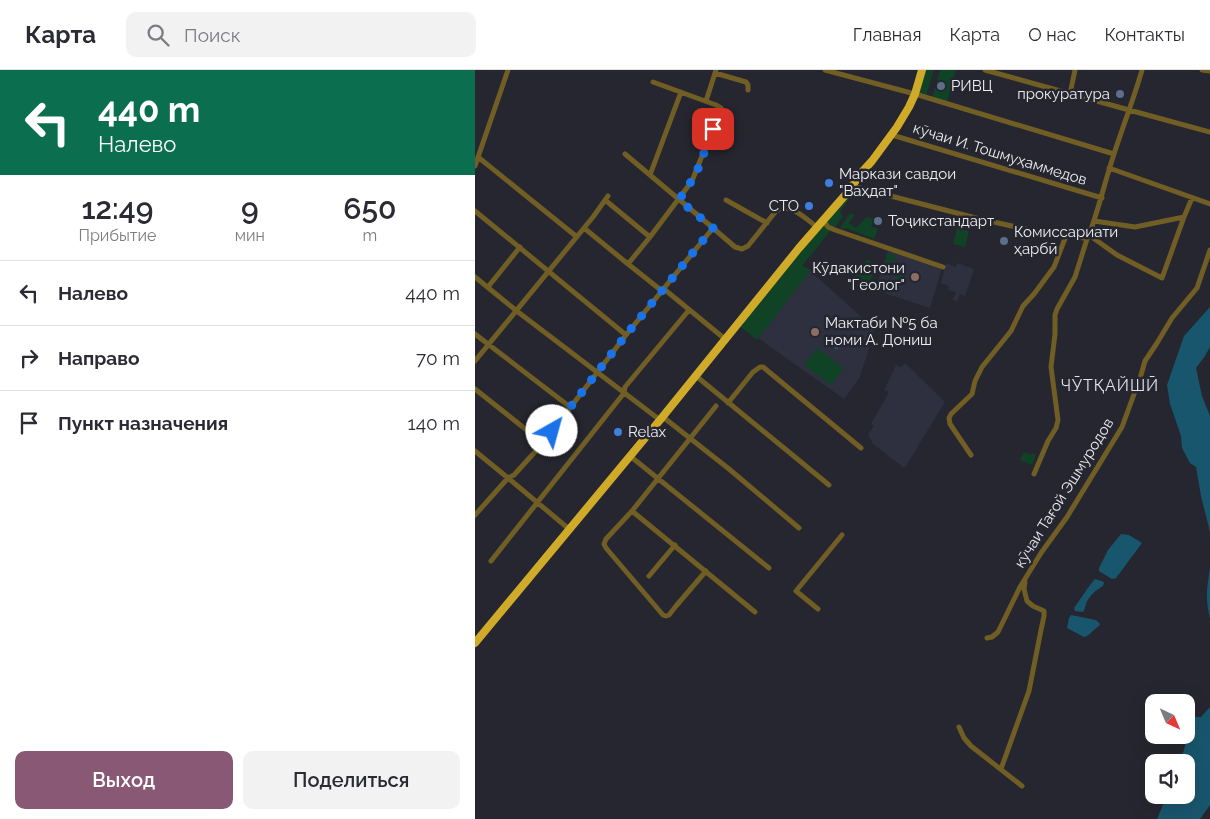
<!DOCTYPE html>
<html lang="ru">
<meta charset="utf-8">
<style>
body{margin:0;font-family:Raleway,sans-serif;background:#f2f2f3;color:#2b2b33;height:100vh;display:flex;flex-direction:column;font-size:19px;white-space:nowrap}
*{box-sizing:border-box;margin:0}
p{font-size:16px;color:#7c7c81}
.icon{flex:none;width:28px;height:28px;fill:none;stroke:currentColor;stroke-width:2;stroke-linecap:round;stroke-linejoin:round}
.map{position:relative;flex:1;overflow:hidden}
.sheet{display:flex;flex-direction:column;background:#fff;width:475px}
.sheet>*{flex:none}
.banner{background:#0b6e4f;color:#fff;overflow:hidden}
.needle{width:32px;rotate:136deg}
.buttons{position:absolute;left:670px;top:624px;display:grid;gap:10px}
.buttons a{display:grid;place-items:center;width:50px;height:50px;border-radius:10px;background:#fff;box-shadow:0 5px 20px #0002;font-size:25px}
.pin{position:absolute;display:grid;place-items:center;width:42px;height:42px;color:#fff;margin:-21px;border-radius:10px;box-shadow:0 2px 8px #0006}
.me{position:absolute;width:55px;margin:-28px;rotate:38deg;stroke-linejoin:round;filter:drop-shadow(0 0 4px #0008)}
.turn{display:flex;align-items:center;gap:18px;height:105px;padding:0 15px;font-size:22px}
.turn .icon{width:65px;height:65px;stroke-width:2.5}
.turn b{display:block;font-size:35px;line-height:42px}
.eta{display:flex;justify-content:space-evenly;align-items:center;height:85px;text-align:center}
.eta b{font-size:30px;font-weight:600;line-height:35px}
.button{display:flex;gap:10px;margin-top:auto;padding:10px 15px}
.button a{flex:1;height:58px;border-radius:10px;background:#895875;color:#fff;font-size:20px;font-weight:600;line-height:58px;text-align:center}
.button a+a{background:#f2f2f3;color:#2b2b33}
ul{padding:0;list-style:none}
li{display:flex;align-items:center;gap:15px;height:65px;padding:0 15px;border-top:1px solid #e1e1e2}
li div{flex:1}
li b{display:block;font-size:19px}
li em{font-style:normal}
header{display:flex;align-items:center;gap:30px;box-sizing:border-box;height:70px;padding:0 25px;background:#fff;border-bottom:1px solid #e1e1e2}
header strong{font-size:24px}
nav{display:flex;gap:28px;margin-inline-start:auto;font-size:18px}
.search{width:350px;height:45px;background:#f2f2f3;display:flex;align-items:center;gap:12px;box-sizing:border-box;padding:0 18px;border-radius:10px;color:#7c7c81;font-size:19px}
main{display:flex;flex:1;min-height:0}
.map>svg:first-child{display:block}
</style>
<header>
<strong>Карта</strong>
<div class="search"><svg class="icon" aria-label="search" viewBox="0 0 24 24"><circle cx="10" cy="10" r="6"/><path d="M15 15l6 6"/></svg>Поиск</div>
<nav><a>Главная</a><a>Карта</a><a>О нас</a><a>Контакты</a></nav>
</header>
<main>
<section class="sheet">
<div class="banner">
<div class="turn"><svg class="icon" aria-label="left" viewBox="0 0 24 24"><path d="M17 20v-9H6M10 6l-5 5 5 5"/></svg><div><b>440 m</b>Налево</div></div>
</div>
<div class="eta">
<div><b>12:49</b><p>Прибытие</p></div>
<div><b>9</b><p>мин</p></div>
<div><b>650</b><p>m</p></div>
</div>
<ul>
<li><svg class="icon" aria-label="left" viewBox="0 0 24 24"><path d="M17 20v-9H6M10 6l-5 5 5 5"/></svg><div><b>Налево</b></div><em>440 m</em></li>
<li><svg class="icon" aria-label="right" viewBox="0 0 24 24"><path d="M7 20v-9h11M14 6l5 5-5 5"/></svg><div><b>Направо</b></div><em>70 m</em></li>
<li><svg class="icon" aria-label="arrive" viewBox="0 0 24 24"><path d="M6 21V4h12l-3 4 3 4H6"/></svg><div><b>Пункт назначения</b></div><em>140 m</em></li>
</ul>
<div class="button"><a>Выход</a><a>Поделиться</a></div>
</section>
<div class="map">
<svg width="735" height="749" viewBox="0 0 735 749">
<rect width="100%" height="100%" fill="#25262f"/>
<path fill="#2e303f" d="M413 181 467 198 455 238 400 220Z
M471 193 481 197 482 193 499 199 490 226 485 224 482 231 478 230 481 222 473 220 474 216 466 213Z
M332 198 400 259 385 307 369 329 279 265Z
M430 293 470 332 431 396 428 397 398 374 393 364 399 356 396 354 414 322 409 320 421 295 426 297Z"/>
<path fill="#104326" d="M449 0H459L451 26 443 23Z
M465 0H481L472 32 457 28Z
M377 116 382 118 365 142 368 146 358 160 348 150Z
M375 143 380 145 374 153 381 158 391 147 399 148 396 157 403 159 399 169 371 158 370 159 365 158Z
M348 152 356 160 327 196 336 200 282 270 263 255Z
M482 158 494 161 490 177 478 174Z
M413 183 422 186 408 204 407 203Z
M392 189 399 194 397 198 401 200 390 219 378 208Z
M426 201 431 205 418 221 413 217Z
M342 278 369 298 356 315 329 295Z
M549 382 556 385 557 383 561 385 557 395 545 390Z"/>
<path fill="#18566d" d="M735 237V277L730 286 721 298 727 326 735 346V462L726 426 721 397 715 393 707 378 706 366 695 334 692 315 709 266Z
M355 265 367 274 362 280 351 271Z
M646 464 654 465 667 473 641 508 637 509 624 501V498L633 480Z
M735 498V548C730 529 732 516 735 498Z
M620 509 629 512 628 516C621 520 614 526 611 534 610 537 610 539 608 542L600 541 599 538 615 515Z
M596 545 621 550 625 554 624 556C619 559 613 567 609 567L592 558 594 548Z
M735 637V735L725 749H682L692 725H711V692H704L709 680 717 647H726Z"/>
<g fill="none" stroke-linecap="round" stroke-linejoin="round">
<path stroke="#705e24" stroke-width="5" d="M350 0 440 24 639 84
M510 0 654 40 735 62
M727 0 735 1
M240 3 271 12 273 15V20
M178 12 241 35 246 38 217 111 175 167 153 194 187 221
M595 24 600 0
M231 31 241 0
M417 65 627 128
M150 84 238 158
M3 87 102 167
M0 96 33 0
M634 98 735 134
M175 105 206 22
M377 116 501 148 564 162 609 168 613 166
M130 130 175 167
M251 130 292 153
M0 141 151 265
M709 147 717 128
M348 150 353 157 360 160 468 197
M109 158 153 194
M614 165 642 185 687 208 709 147 660 157 619 151
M614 165C624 138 630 111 639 84 648 56 659 28 667 0
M0 207 43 242 185 350
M13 217 45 177
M189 219 250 269
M0 264 95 337
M0 291 118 147 133 126
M221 306 354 415
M0 319 68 373
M253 333 278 302 285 297H288L386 378
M188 347 254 399 324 458
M0 381 33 408 39 405 68 373 151 265 238 158 260 177 267 179 273 176 301 141C315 132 331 149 342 157
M496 385 475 354 474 348 476 344 497 324 500 311 507 297 536 261 548 236 559 224 579 197 591 166
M155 386 294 498
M559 404 573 371 581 358 583 350 576 297 580 264V245L582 239 600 207 612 169 611 167
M157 441 280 542
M0 445 33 408 94 459
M16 491 149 323 150 317 214 240
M231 501 201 536 194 545 191 546 188 545 131 478 129 474 131 469 157 441 241 336
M174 506 200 475
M343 539 321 521 367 465
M512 568 517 567 523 562 545 517 566 483 592 447 647 357 666 305 670 291 682 273 697 248 722 218 735 180
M484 657 489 668 496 676 547 716
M526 699 554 621 566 560 569 546V541L558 536 552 531 549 519 550 512"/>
<path stroke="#d0ab29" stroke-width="8" d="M0 573 185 350 324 178 372 123 387 102 397 91 422 57 434 37 440 24 447 0"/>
</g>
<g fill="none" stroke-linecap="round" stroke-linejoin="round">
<path stroke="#1a73e8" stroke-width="9" stroke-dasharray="0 16.2" d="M77 361 151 265 238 158 204 130 221 104 238 59"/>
</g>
<g fill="#5c6f8a" stroke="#25262f" stroke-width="2">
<circle cx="466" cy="16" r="5"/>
<circle cx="645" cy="24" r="5"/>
<circle cx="403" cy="151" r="5"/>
<circle cx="529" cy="171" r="5"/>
</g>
<g fill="#3f7fe0" stroke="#25262f" stroke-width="2">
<circle cx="354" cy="113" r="5"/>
<circle cx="334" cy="136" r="5"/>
<circle cx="143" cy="362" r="5"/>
</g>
<g fill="#8d6e63" stroke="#25262f" stroke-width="2">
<circle cx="440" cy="207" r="5"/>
<circle cx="340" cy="262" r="5"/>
</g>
<g text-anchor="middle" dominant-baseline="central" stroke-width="5" stroke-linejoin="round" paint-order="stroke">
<g font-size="15" fill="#ecedf3" stroke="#25262f" text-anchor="start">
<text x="476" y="16">РИВЦ</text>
<text x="635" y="24" text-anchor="end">прокуратура</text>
<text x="364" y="104">Маркази савдои<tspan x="364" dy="17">"Ваҳдат"</tspan></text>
<text x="324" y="136" text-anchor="end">СТО</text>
<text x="413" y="151">Тоҷикстандарт</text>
<text x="539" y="162">Комиссариати<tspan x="539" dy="17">ҳарбӣ</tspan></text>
<text x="430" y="198" text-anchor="end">Кӯдакистони<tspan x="430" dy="17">"Геолог"</tspan></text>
<text x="350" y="253">Мактаби №5 ба<tspan x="350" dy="17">номи А. Дониш</tspan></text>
<text x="153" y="362">Relax</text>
</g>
<g font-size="15" fill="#ecedf3" stroke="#25262f">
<text transform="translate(525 84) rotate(17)">кӯчаи И. Тошмуҳаммедов</text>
<text transform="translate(589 423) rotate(-58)">кӯчаи Тағой Эшмуродов</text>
</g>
<g font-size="16" letter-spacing="1" fill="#e1e2ef" stroke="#25262f">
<text x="635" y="315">ЧӮТҚАЙШӢ</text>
</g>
</g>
</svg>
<div class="buttons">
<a><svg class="needle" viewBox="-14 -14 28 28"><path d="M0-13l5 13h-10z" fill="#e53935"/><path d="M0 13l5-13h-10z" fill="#7c7c81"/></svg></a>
<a><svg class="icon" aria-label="sound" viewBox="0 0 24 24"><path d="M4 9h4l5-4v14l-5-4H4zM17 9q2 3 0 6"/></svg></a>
</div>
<div class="pin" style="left:238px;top:59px;background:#d93025"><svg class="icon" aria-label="arrive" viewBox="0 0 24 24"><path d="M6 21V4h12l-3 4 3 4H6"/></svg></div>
<svg class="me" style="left:77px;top:361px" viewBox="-20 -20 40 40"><circle r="19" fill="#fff"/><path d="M0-13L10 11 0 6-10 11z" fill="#1a73e8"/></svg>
</div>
</main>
